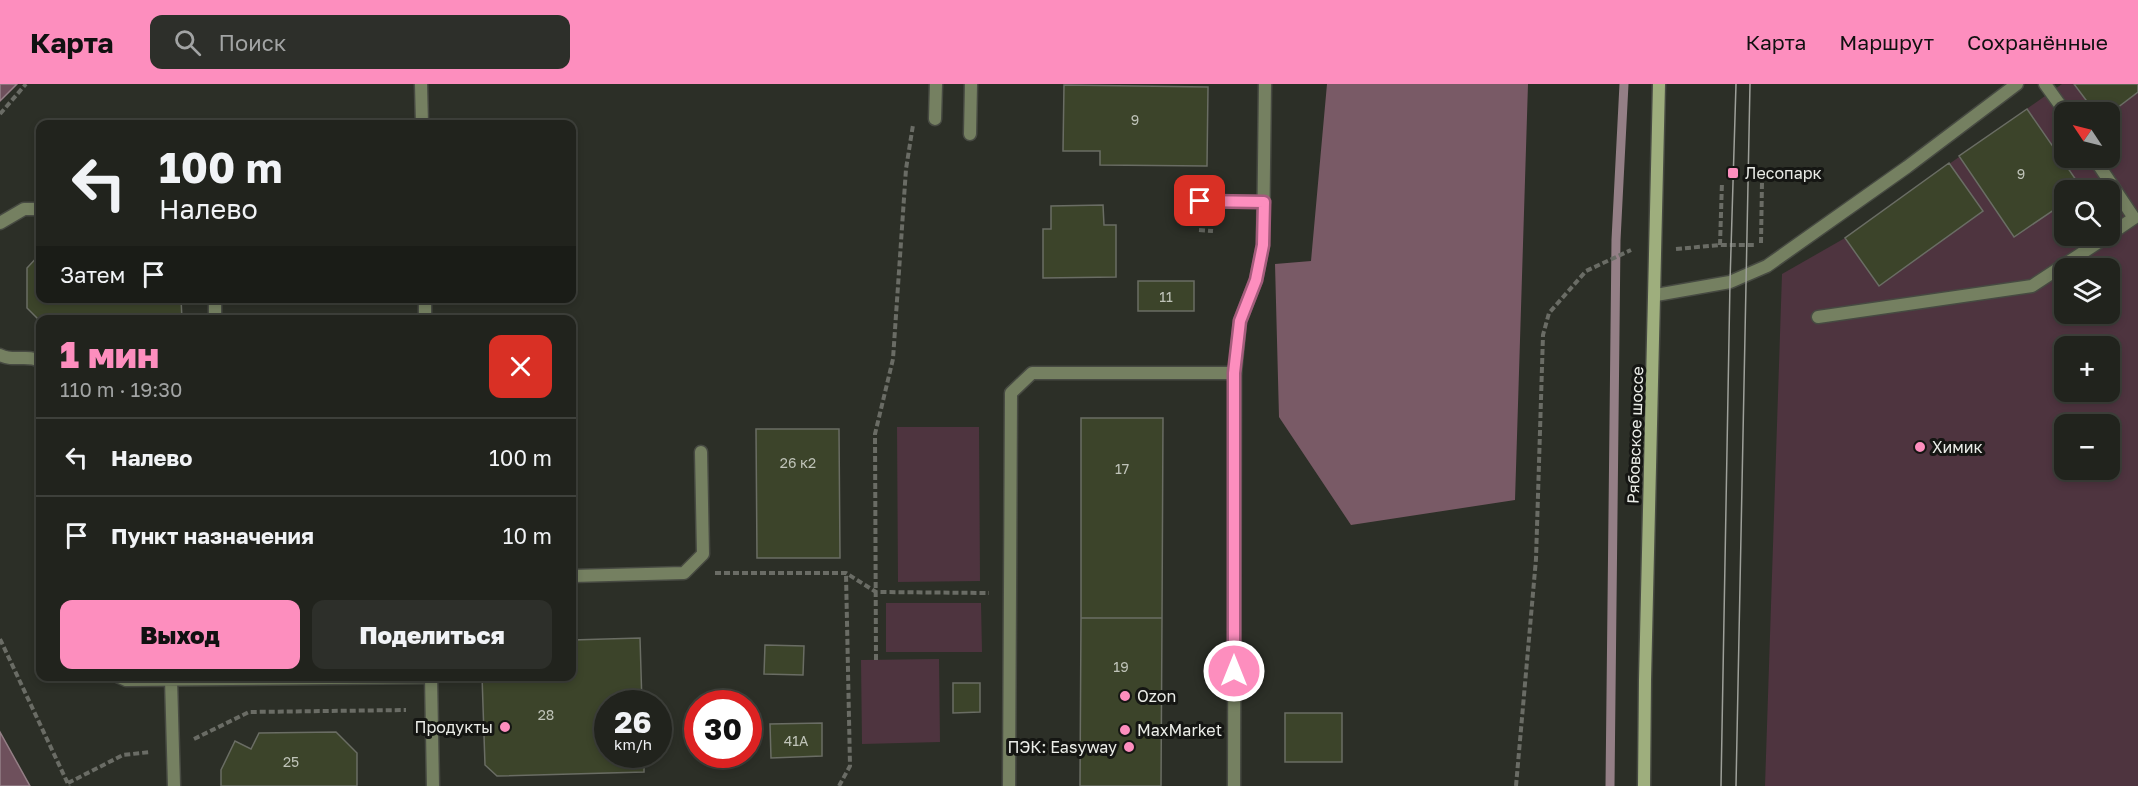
<!DOCTYPE html>
<html lang="ru">
<meta charset="utf-8">
<style>
body{margin:0;font-family:"Golos Text",sans-serif;background:#2d2f2a;color:#f1f3f6;height:100vh;display:flex;flex-direction:column;font-size:22px;white-space:nowrap}
*{box-sizing:border-box;margin:0}
p{font-size:20px;color:#a2a4a4}
.icon{flex:none;width:33px;height:33px;fill:none;stroke:currentColor;stroke-width:2;stroke-linecap:round;stroke-linejoin:round}
.map{position:relative;flex:1;overflow:hidden}
.details{position:absolute;left:36px;top:231px;width:540px;height:366px;display:flex;flex-direction:column;background:#21231d;border-radius:12px;box-shadow:0 3px 9px #0003,0 0 0 2px #3e403b}
.details>*{flex:none}
.banner{position:absolute;left:36px;top:36px;width:540px;height:183px;border-radius:12px;box-shadow:0 3px 9px #0003,0 0 0 2px #3e403b;background:#21231d;color:#f1f3f6;overflow:hidden}
.needle{width:39px;rotate:305deg}
.controls{position:absolute;left:2054px;top:18px;display:grid;gap:12px}
.controls a{display:grid;place-items:center;width:66px;height:66px;border-radius:12px;background:#21231d;box-shadow:0 3px 9px #0003,0 0 0 2px #3e403b;font-size:30px}
.speed{position:absolute;left:594px;top:606px;display:flex;gap:12px;font-size:30px;font-weight:700;text-align:center}
.speed>*{display:grid;place-content:center;width:78px;height:78px;border-radius:50%;background:#21231d;box-shadow:0 3px 9px #0003,0 0 0 2px #3e403b;line-height:1}
.speed small{font-size:15px;font-weight:400}
.speed .limit{border:9px solid #d22;background:#fff;color:#111}
.pin{position:absolute;display:grid;place-items:center;width:51px;height:51px;color:#fff;margin:-26px;border-radius:12px;box-shadow:0 3px 9px #0006}
.me{position:absolute;width:66px;margin:-33px;rotate:0deg;stroke-linejoin:round;filter:drop-shadow(0 0 4px #0008)}
.turn{display:flex;align-items:center;gap:21px;height:126px;padding:0 24px;font-size:27px}
.turn .icon{width:78px;height:78px;stroke-width:2.5}
.turn b{display:block;font-size:42px;line-height:51px}
.then{display:flex;align-items:center;height:57px;padding:0 24px;background:#0003;gap:12px;font-size:22px}
.round{display:grid;place-items:center;flex:none;width:63px;height:63px;border-radius:12px;background:#2d2f2a}
.summary{display:flex;align-items:center;justify-content:space-between;height:102px;padding:0 24px}
h1{font-size:36px;font-weight:800;line-height:45px;color:#fd8ebe}
.button{display:flex;gap:12px;margin-top:auto;padding:12px 24px}
.button a{flex:1;height:69px;border-radius:12px;background:#fd8ebe;color:#111;font-size:24px;font-weight:800;line-height:69px;text-align:center}
.button a+a{background:#2d2f2a;color:#f1f3f6}
ul{padding:0;list-style:none}
li{display:flex;align-items:center;gap:18px;height:78px;padding:0 24px;border-top:2px solid #3e403b}
li div{flex:1}
li b{display:block;font-size:22px}
li em{font-style:normal}
header{display:flex;align-items:center;gap:36px;box-sizing:border-box;height:84px;padding:0 30px;background:#fd8ebe;color:#111}
header strong{font-size:28px}
nav{display:flex;gap:33px;margin-inline-start:auto;font-size:21px}
.search{width:420px;height:54px;background:#2d2f2a;display:flex;align-items:center;gap:15px;box-sizing:border-box;padding:0 21px;border-radius:12px;color:#a2a4a4;font-size:22px}
.map>svg:first-child{display:block}
</style>
<header>
<strong>Карта</strong>
<div class="search"><svg class="icon" aria-label="search" viewBox="0 0 24 24"><circle cx="10" cy="10" r="6"/><path d="M15 15l6 6"/></svg>Поиск</div>
<nav><a>Карта</a><a>Маршрут</a><a>Сохранённые</a></nav>
</header>
<div class="map">
<svg width="2138" height="702" viewBox="0 0 2138 702">
<rect width="100%" height="100%" fill="#2c2f27"/>
<path fill="#4e343f" fill-rule="evenodd" d="M2062 0H2138V702H1765L1782 190 1845 154ZM2064 28H2109V74H2064ZM2064 106H2109V152H2064ZM2064 184H2109V230H2064ZM2064 262H2109V308H2064ZM2064 340H2109V386H2064Z
M897 343H979L980 497 898 498Z
M886 519H981L982 568H886Z
M939 575 940 658 862 660 861 576Z"/>
<path fill="#795a66" d="M1327 0H1528L1515 416 1351 441 1279 333 1275 180 1311 177Z"/>
<path fill="#6e505c" stroke="#947f86" stroke-width="1.5" d="M0 0H17L0 17Z
M0 648 30 702H0Z"/>
<g fill="none" stroke-linecap="round" stroke-linejoin="round">
<path stroke="#947f86" stroke-width="9" d="M1610 702 1616 156 1624 0"/>
</g>
<path fill="#3c442a" stroke="#6a6d64" stroke-width="1.5" d="M2074 0H2138V8L2109 30 2095 28Z
M1064 1 1208 3 1207 82 1100 81V67H1063Z
M2027 25 2083 106H2064V119L2014 153 1959 72Z
M572 52H577L576 88H572Z
M1949 79 1983 127 1879 202 1845 154Z
M1103 121 1104 141H1116V193L1043 194V145H1051V122Z
M40 170V214H181L182 236 40 237 27 224V184Z
M1138 197H1194V227H1138Z
M1081 334H1163L1162 534H1081Z
M756 345H839L840 474H757Z
M1081 534H1162L1161 702H1080Z
M640 554 642 620H608V670H644V688L497 692 485 681 482 592H572V556Z
M765 561 804 562 803 591 764 590Z
M953 599H980V628L953 629Z
M1285 629H1342V678H1285Z
M822 639V672L771 674 770 640Z
M336 648 357 669V702H221V686L235 657 251 665 259 649Z"/>
<g fill="none" stroke-linecap="round" stroke-linejoin="round">
<g stroke="#474a42" stroke-width="15">
<path id="lane" d="M2045 0 2065 28
M935 35 936 0
M970 50 971 0
M2094 74 2134 134 2109 151
M1200 117 1264 118
M0 139 24 125H40
M1656 211 1730 198 1767 182 1907 83 2017 0
M215 214V236
M1818 233 2032 202 2108 152
M0 271C13 278 28 270 40 277
M572 492 684 489 703 470 701 368
M117 592 126 596 431 593
M171 595 174 702
M1009 702 1011 309 1032 289H1235"/>
</g>
<g stroke="#474a42" stroke-width="15">
<path id="street" d="M421 0 422 40
M425 214V236
M431 592 433 702
M1234 702 1235 289 1240 237 1256 196 1263 161 1265 0"/>
</g>
<g stroke="#474a42" stroke-width="15">
<path id="secondary" d="M1644 702 1645 596 1659 0"/>
</g>
<path stroke="#6a6c65" stroke-width="4" stroke-dasharray="6 3" stroke-linecap="butt" d="M0 30 26 0
M1199 146 1213 147
M1761 159 1762 98
M1720 161 1722 98
M1676 165 1720 161H1755
M715 489H846L876 508 989 509
M0 555 69 702
M876 576 875 350 893 275 906 85 913 41
M194 655 249 628 406 626
M68 699 123 671 150 668
M839 702 850 682 846 490
M1516 702 1536 475 1543 251 1549 229 1586 187 1631 166"/>
<use href="#lane" stroke="#758061" stroke-width="12"/>
<use href="#street" stroke="#758061" stroke-width="12"/>
<use href="#secondary" stroke="#9eae7d" stroke-width="12"/>
<path stroke="#9ea09a" stroke-width="1.5" d="M1721 702 1730 198 1736 0
M1736 702 1750 0"/>
</g>
<g fill="none" stroke-linecap="round" stroke-linejoin="round">
<g stroke="#a45c7c" stroke-width="15">
<path id="route" d="M1200 117 1264 118 1263 161 1256 196 1240 237 1234 289V587"/>
</g>
<use href="#route" stroke="#fd8ebe" stroke-width="10"/>
</g>
<g fill="#fd8ebe" stroke="#151613" stroke-width="2">
<rect x="1727" y="83" width="12" height="12" rx="3"/>
<circle cx="1920" cy="363" r="6"/>
<circle cx="1125" cy="612" r="6"/>
<circle cx="505" cy="643" r="6"/>
<circle cx="1125" cy="646" r="6"/>
<circle cx="1129" cy="663" r="6"/>
</g>
<g text-anchor="middle" dominant-baseline="central" stroke-width="6" stroke-linejoin="round" paint-order="stroke">
<g font-size="14" fill="#bfc3b8">
<text x="1135" y="35">9</text>
<text x="2021" y="89">9</text>
<text x="1166" y="212">11</text>
<text x="798" y="378">26 к2</text>
<text x="1122" y="384">17</text>
<text x="1121" y="582">19</text>
<text x="546" y="630">28</text>
<text x="796" y="656">41А</text>
<text x="291" y="677">25</text>
</g>
<g font-size="16" fill="#ebede8" stroke="#151613" text-anchor="start">
<text x="1745" y="89">Лесопарк</text>
<text x="1932" y="363">Химик</text>
<text x="1137" y="612">Ozon</text>
<text x="493" y="643" text-anchor="end">Продукты</text>
<text x="1137" y="646">MaxMarket</text>
<text x="1117" y="663" text-anchor="end">ПЭК: Easyway</text>
</g>
<g font-size="16" fill="#ebede8" stroke="#151613">
<text transform="translate(1635 351) rotate(-88)">Рябовское шоссе</text>
</g>
</g>
</svg>
<div class="controls">
<a><svg class="needle" viewBox="-14 -14 28 28"><path d="M0-13l5 13h-10z" fill="#e53935"/><path d="M0 13l5-13h-10z" fill="#a2a4a4"/></svg></a>
<a><svg class="icon" aria-label="search" viewBox="0 0 24 24"><circle cx="10" cy="10" r="6"/><path d="M15 15l6 6"/></svg></a>
<a><svg class="icon" aria-label="layers" viewBox="0 0 24 24"><path d="M12 4l9 5-9 5-9-5zM3 14l9 5 9-5"/></svg></a>
<a>+</a>
<a>−</a>
</div>
<div class="speed"><div>26<small>km/h</small></div><div class="limit">30</div></div>
<div class="pin" style="left:1200px;top:117px;background:#d93025"><svg class="icon" aria-label="arrive" viewBox="0 0 24 24"><path d="M6 21V4h12l-3 4 3 4H6"/></svg></div>
<svg class="me" style="left:1234px;top:587px" viewBox="-20 -20 40 40"><circle r="17" fill="#fd8ebe" stroke="#fff" stroke-width="3"/><path d="M0-11L8 9 0 5-8 9z" fill="#fff"/></svg>
<div class="banner">
<div class="turn"><svg class="icon" aria-label="left" viewBox="0 0 24 24"><path d="M17 20v-9H6M10 6l-5 5 5 5"/></svg><div><b>100 m</b>Налево</div></div>
<div class="then">Затем<svg class="icon" aria-label="arrive" viewBox="0 0 24 24"><path d="M6 21V4h12l-3 4 3 4H6"/></svg></div>
</div>
<section class="details">
<div class="summary"><div><h1>1 мин</h1><p>110 m · 19:30</p></div><a class="round" style="background:#d93025;color:#fff"><svg class="icon" aria-label="close" viewBox="0 0 24 24"><path d="M6 6l12 12M18 6L6 18"/></svg></a></div>
<ul>
<li><svg class="icon" aria-label="left" viewBox="0 0 24 24"><path d="M17 20v-9H6M10 6l-5 5 5 5"/></svg><div><b>Налево</b></div><em>100 m</em></li>
<li><svg class="icon" aria-label="arrive" viewBox="0 0 24 24"><path d="M6 21V4h12l-3 4 3 4H6"/></svg><div><b>Пункт назначения</b></div><em>10 m</em></li>
</ul>
<div class="button"><a>Выход</a><a>Поделиться</a></div>
</section>
</div>
